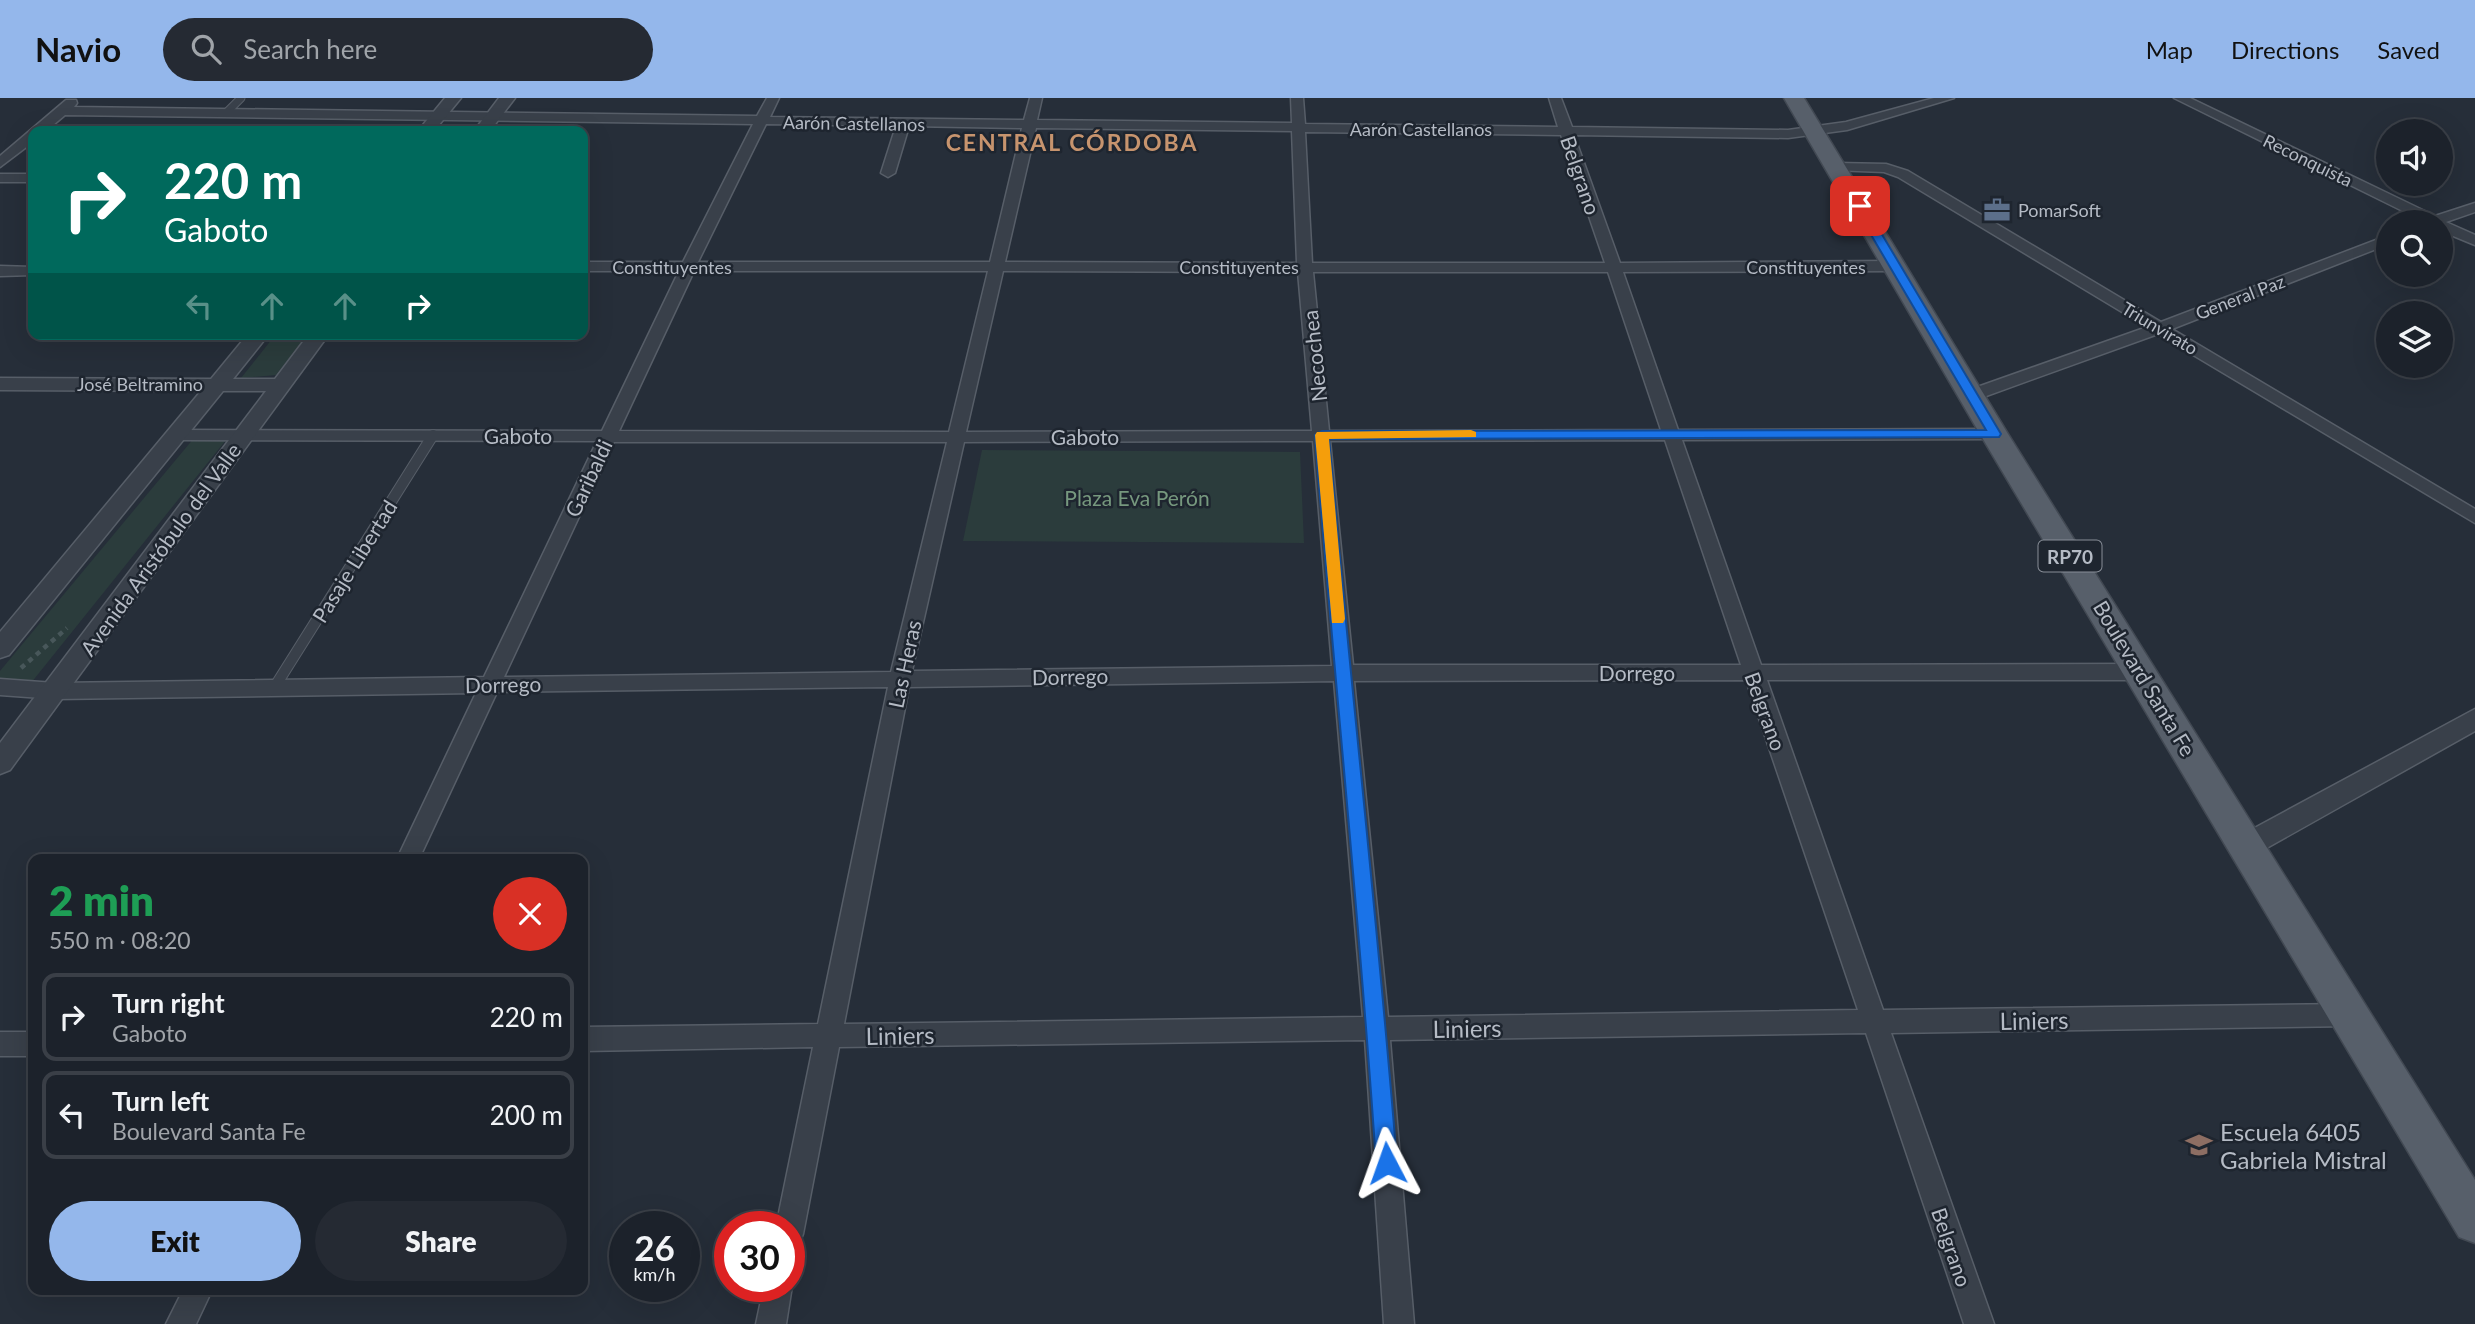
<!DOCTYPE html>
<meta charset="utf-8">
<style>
body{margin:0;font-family:Lato,sans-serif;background:#252a33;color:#f1f3f6;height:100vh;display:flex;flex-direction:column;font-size:26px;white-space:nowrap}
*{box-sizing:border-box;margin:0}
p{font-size:23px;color:#a0a4a9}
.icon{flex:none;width:38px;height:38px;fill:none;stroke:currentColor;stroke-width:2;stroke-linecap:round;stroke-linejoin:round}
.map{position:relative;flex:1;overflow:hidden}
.side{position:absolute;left:28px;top:756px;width:560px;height:441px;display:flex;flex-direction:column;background:#1c222b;border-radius:14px;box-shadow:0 7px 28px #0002,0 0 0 2px #3a3f47}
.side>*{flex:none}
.hud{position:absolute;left:28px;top:28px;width:560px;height:214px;border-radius:14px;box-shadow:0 7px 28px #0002,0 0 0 2px #3a3f47;background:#00695c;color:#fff;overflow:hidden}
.buttons{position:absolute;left:2376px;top:21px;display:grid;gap:14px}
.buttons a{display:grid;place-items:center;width:77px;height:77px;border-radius:50%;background:#1c222b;box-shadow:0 7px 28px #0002,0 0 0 2px #3a3f47;font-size:35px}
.speed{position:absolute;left:609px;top:1113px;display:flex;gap:14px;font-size:35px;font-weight:700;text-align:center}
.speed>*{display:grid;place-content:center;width:91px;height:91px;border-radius:50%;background:#1c222b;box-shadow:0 7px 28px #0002,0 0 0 2px #3a3f47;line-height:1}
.speed small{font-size:18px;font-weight:400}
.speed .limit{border:10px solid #d22;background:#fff;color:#111}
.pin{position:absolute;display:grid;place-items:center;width:60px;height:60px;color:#fff;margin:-30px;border-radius:14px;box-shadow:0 4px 10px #0006}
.me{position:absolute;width:77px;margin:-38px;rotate:356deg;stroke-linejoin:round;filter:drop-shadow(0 0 5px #0008)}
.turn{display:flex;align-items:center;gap:24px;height:147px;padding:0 21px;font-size:32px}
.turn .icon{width:91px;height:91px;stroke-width:2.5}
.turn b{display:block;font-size:49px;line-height:60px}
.lanes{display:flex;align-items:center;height:66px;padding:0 21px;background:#0003;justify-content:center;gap:35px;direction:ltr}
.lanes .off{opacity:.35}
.round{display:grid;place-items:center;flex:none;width:74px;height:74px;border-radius:37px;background:#252a33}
.headline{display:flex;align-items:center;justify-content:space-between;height:119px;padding:0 21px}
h1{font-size:42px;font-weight:800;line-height:52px;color:#1e9e55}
.button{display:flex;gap:14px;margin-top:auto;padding:14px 21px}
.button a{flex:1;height:80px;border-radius:42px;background:#94b7eb;color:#111;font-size:28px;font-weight:800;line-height:80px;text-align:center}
.button a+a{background:#252a33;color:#f1f3f6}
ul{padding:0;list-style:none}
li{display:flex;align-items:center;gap:21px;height:88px;margin:0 14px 10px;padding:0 7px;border:4px solid #3a3f47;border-radius:14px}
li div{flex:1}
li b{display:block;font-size:26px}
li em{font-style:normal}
header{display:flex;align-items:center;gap:42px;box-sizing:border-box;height:98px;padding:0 35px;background:#94b7eb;color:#111}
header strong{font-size:33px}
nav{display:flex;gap:38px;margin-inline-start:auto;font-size:24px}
.search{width:490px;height:63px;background:#252a33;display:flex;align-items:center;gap:18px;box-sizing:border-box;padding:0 24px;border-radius:38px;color:#a0a4a9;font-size:26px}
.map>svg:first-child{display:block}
</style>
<header>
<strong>Navio</strong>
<div class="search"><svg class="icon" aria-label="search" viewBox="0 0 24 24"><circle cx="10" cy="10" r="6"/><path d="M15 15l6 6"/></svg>Search here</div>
<nav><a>Map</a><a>Directions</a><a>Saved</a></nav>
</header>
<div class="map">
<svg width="2475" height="1226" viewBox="0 0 2475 1226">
<rect width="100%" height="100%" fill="#262e39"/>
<path fill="#2b3c3c" d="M276 236H308L276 277 241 280Z
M194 340 226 342 31 585 0 587V573Z
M982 352 1300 354 1304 445 963 443Z"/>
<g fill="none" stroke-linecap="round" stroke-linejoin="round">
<g stroke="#575e68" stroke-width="9">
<path id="service-far1" d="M226 15 241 0"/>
</g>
<g stroke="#575e68" stroke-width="12">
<path id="service" d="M274 590 433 337"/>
</g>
<g stroke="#575e68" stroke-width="3">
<path id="minor" d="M767 0H779L770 19 1024 22 1030 0H1042L1037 22 1292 25 1291 0H1303L1305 26 1558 29 1549 0H1561L1572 29 1788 32 1846 24 1934 0H1954L1847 32 1788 40 1574 37 1620 165 1895 163 1903 168 1895 173 1623 174 1678 332 1994 331 2003 336 1994 341 1682 342 1761 567 2141 566 2148 569 2151 574 2148 579 2141 582H1767L1883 912 2351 906 2360 909 2364 917 2360 925 2351 928 1891 935 1994 1226H1964L1866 935 1390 942 1414 1226H1384L1365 942 839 949 803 1136 799 1146 789 1150V1129H776L813 949 583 953V929L818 926 888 589 497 594 419 761H397L476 595 55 601 0 597V581L55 585 484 579 597 343 176 342 167 337 176 332 602 333 679 173H583V164H683L753 26 65 17 46 33H33V44L0 69V58L66 2H76L77 5 74 9 757 18ZM766 26 896 28 881 75 888 79 895 75 909 28 1022 30 990 164H698ZM1036 30 1292 33 1297 165 1005 164ZM1305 34 1561 37 1605 165H1312ZM694 173H988L949 334 619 333ZM1003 173 1298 174 1312 333 966 334ZM1313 174H1608L1661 332 1329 333ZM1665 342 1741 567H1353L1330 343ZM1313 343 1332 568 912 573 964 344ZM614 344H947L891 574 504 579ZM1746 582 1858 912 1388 919 1354 583ZM1334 583 1363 919 844 926 909 589Z
M2174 0H2190L2435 118 2475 105V114L2446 124 2475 137V147L2441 133V124H2425Z
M1837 65 1886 66 1908 73 2161 224 2389 137V146L2172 231 2475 411V425L2158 236 1978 301H1966L1964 297 1966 293 2147 229 1898 79 1884 74 1832 72V66Z
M0 76H33V84H0Z
M0 168 33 169V177L0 178Z
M0 934H33V958H0Z
M789 1180 792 1188 786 1226H756L764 1188H789Z
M183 1192H212L196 1226H166Z"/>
</g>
<g stroke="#575e68" stroke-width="3">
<path id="tertiary" d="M445 0H461L434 33H418Z
M499 0H515L490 33H474Z
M248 236H269L233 281H275L309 236H329L10 672 0 676V645L266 293H223L9 557 0 560V534L201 293 0 292V280L211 281Z
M2475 611V633L2256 756 2246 760 2236 756 2232 748 2236 740Z"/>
</g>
<g stroke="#424953" stroke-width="3">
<path id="primary" d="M1784 0H1804L2008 336 2475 1082V1145L2459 1139 1980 336Z"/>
</g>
<path stroke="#48575a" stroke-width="4.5" stroke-dasharray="5 5" stroke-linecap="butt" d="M21 570 67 530"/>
<use href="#service-far1" stroke="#39404a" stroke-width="7"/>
<use href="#service" stroke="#39404a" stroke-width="10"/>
<use href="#minor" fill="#39404a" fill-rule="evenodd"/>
<use href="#tertiary" fill="#39404a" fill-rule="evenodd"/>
<use href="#primary" fill="#575f6a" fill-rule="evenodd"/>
</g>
<path fill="#1a73e8" stroke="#114b97" stroke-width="2" d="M1860 105 1865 108 2001 336 1999 339 1329 341C1350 583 1378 823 1397 1065L1394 1072 1387 1075 1379 1072 1376 1065C1360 822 1334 580 1315 337L1322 333 1986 332 1854 108Z"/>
<path fill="#f59e0b" d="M1471 332 1476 334V339L1329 341 1345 521 1343 525H1332L1315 337 1317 334Z"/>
<defs>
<g id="office-bare" transform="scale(2.1)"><path d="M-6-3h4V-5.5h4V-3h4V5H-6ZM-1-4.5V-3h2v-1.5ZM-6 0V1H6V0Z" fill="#5c6f8a" stroke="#1e252f" stroke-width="2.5" paint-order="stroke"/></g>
<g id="school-bare" transform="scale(2.1)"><path d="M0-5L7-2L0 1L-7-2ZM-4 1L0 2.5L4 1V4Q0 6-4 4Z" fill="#8d6e63" stroke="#1e252f" stroke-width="2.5" paint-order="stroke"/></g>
</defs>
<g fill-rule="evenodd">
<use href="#office-bare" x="1997" y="112"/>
<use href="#school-bare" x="2199" y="1047"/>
</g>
<g text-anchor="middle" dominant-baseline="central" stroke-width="5" stroke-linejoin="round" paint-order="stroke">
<g font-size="18" fill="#b5bbc5" stroke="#1e252f">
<text transform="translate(854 25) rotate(1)">Aarón Castellanos</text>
<text x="1421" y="31">Aarón Castellanos</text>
<text transform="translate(2308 62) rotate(26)">Reconquista</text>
<text x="672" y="169">Constituyentes</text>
<text x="1239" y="169">Constituyentes</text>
<text x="1806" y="169">Constituyentes</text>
<text transform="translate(2240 199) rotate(-21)">General Paz</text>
<text transform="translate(2160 230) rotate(31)">Triunvirato</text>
<text x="140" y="286">José Beltramino</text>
</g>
<g font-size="18" fill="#b5bbc5" stroke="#1e252f" text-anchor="start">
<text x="2018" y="112">PomarSoft</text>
</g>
<rect fill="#1e252f" stroke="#888e98" stroke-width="2" x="2038.5" y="442.5" width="63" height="31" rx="5"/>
<g font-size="19" font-weight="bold" fill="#b5bbc5">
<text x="2070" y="458">RP70</text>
</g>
<g font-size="21" fill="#b5bbc5" stroke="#1e252f">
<text transform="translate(1581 77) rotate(71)">Belgrano</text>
<text transform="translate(1314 258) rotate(-96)">Necochea</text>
<text x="518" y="337">Gaboto</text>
<text x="1085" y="338">Gaboto</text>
<text transform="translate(588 380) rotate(-65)">Garibaldi</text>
<text transform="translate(160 451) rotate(-54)">Avenida Aristóbulo del Valle</text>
<text transform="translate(354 463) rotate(-58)">Pasaje Libertad</text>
<text transform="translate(904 566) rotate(-78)">Las Heras</text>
<text x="1637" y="574">Dorrego</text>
<text transform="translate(1070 578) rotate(-1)">Dorrego</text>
<text transform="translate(2145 580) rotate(59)">Boulevard Santa Fe</text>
<text transform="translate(503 586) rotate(-1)">Dorrego</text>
<text transform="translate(1766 613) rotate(70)">Belgrano</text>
<text transform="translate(1952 1149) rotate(71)">Belgrano</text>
</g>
<g font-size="21" fill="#76987e" stroke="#1e252f">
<text x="1137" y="399">Plaza Eva Perón</text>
</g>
<g font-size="23" font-weight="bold" letter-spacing="2" fill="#c7946e" stroke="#1e252f">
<text x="1072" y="44">CENTRAL CÓRDOBA</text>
</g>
<g font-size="24" fill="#b5bbc5" stroke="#1e252f">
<text transform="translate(2034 922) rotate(-1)">Liniers</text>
<text transform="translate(1467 930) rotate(-1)">Liniers</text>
<text transform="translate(900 937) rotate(-1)">Liniers</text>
</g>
<g font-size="24" fill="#b5bbc5" stroke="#1e252f" text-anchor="start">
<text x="2220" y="1033">Escuela 6405<tspan x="2220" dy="28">Gabriela Mistral</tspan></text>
</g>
</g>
</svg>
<div class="buttons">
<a><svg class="icon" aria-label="sound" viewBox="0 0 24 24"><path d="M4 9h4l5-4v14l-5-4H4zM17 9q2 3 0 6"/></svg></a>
<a><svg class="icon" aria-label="search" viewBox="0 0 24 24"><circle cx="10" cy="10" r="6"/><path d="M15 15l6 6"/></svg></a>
<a><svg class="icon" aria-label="layers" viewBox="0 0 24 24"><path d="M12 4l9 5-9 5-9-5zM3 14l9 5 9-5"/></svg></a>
</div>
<div class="speed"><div>26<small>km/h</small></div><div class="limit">30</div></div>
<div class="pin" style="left:1860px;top:108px;background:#d93025"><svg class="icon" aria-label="arrive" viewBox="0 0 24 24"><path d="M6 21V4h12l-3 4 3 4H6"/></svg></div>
<svg class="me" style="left:1387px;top:1065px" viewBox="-20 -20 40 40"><path d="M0-17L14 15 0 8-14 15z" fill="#1a73e8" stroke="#fff" stroke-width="4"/></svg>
<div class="hud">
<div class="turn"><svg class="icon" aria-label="right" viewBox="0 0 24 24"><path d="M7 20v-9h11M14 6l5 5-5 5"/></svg><div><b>220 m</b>Gaboto</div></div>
<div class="lanes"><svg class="icon off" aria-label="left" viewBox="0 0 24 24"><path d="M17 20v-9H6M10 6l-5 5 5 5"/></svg><svg class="icon off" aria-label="ahead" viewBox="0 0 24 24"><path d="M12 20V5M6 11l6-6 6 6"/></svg><svg class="icon off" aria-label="ahead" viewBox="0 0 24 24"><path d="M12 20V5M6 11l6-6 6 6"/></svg><svg class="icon" aria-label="right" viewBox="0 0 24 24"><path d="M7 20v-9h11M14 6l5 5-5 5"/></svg></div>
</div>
<section class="side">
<div class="headline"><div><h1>2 min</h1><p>550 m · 08:20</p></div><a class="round" style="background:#d93025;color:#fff"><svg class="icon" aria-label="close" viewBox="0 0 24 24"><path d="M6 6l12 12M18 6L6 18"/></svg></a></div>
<ul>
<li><svg class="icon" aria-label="right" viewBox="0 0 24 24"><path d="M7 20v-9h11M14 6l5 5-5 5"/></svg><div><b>Turn right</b><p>Gaboto</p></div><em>220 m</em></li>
<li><svg class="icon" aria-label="left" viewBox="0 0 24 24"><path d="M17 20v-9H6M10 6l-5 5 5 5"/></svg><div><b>Turn left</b><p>Boulevard Santa Fe</p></div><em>200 m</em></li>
</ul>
<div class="button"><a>Exit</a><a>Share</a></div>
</section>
</div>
